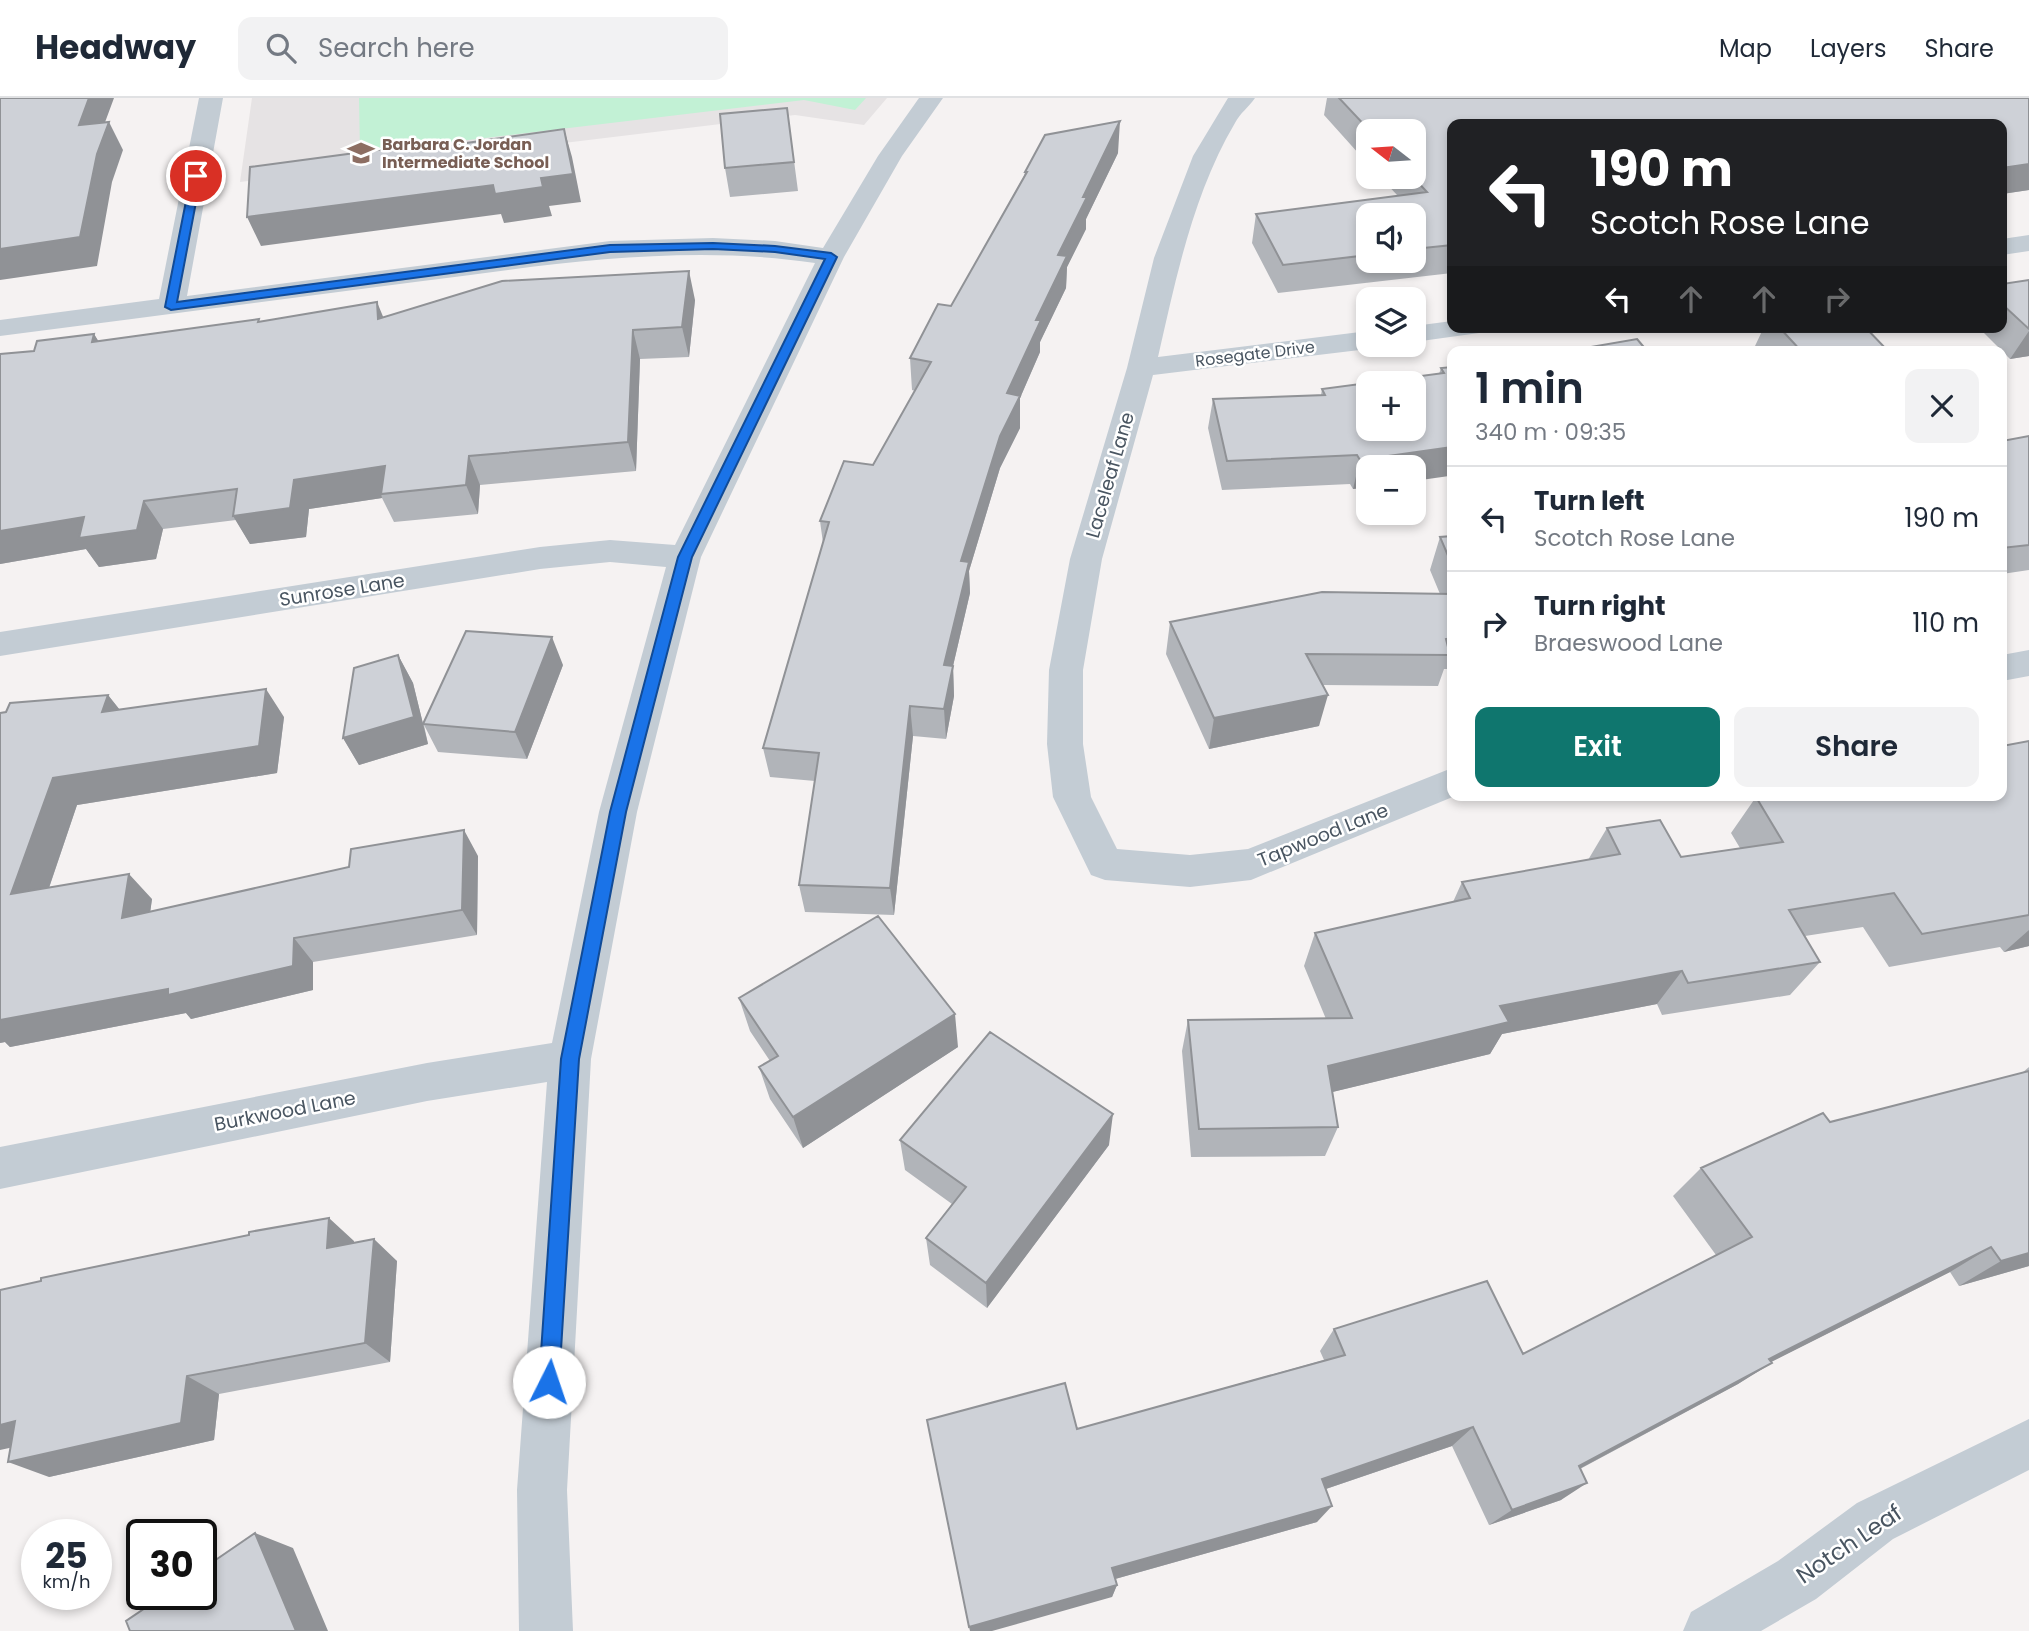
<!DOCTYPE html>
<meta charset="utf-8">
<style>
body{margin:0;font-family:Poppins,sans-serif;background:#f2f2f3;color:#1f2937;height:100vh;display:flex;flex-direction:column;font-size:26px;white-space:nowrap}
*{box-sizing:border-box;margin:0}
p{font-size:23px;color:#747a83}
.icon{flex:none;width:38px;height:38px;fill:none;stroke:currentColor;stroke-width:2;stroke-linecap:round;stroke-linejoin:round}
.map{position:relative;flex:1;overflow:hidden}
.panel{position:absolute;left:1447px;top:248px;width:560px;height:455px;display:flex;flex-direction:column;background:#fff;border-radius:14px;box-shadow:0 4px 10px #0003}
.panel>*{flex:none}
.top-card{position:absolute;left:1447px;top:21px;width:560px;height:214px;border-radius:14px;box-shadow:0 4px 10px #0003;background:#202124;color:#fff;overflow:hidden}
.needle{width:46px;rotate:287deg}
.controls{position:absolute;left:1356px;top:21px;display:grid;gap:14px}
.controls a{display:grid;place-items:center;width:70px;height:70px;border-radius:14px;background:#fff;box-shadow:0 4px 10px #0003;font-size:35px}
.speed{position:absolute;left:21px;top:1421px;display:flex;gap:14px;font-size:35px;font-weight:700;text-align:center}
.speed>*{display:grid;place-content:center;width:91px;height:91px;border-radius:50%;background:#fff;box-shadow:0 4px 10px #0003;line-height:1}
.speed small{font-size:18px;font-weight:400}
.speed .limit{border:4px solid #111;border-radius:10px;background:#fff;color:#111}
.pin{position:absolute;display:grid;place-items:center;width:60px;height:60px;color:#fff;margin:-30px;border:4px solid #fff;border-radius:50%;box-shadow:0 2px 7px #0007}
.me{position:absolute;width:77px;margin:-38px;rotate:4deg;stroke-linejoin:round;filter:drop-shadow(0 0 5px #0008)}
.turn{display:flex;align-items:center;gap:24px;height:147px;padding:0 28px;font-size:32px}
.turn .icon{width:91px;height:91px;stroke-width:2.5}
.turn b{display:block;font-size:49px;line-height:60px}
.lanes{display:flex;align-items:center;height:66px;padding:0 28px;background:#0003;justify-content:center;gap:35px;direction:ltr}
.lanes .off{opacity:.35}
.round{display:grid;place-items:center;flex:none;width:74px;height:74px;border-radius:14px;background:#f2f2f3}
.summary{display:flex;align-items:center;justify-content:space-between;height:119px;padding:0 28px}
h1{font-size:42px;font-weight:600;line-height:52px}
.cta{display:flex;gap:14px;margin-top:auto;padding:14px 28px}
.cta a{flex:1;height:80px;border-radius:14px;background:#0f766e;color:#fff;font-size:28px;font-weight:600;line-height:80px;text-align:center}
.cta a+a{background:#f2f2f3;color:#1f2937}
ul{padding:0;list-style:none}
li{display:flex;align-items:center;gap:21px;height:105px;padding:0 28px;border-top:2px solid #e0e1e3}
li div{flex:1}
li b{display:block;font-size:26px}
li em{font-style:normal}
header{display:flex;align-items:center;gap:42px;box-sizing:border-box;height:98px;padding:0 35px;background:#fff;border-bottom:2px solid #e0e1e3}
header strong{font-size:33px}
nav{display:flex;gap:38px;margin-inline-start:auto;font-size:24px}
.search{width:490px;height:63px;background:#f2f2f3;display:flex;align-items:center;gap:18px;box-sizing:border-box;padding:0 24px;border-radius:14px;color:#747a83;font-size:26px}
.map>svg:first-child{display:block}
</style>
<header>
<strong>Headway</strong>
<div class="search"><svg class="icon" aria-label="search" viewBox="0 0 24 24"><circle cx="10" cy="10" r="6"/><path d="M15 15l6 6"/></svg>Search here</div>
<nav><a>Map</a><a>Layers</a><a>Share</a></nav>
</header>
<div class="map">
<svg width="2029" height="1533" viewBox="0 0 2029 1533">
<rect width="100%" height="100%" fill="#f5f2f2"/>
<path fill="#e6e3e4" d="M252 0H887L864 27 795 17 240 84Z"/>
<path fill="#c2f1d5" d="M359 0H866L855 12 804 2 360 55Z"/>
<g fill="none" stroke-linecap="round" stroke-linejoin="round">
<path fill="#c3ccd4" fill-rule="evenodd" d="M199 0H223L187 198 610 143 713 140 775 143 823 150 878 58 919 0H943L902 58 844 159 701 459 637 714 591 961 567 1392 573 1533H519L517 1392 547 984 427 1003 0 1091V1049L427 965 552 945 599 714 666 469 610 464 540 471 0 558V534L540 449 610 442 675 447 815 165C680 145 548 167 415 184 276 202 138 220 0 238V222L159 201Z
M1228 0H1255C1249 9 1240 15 1235 25 1193 96 1176 180 1158 259L1368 233V247H1379L1368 251 1153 277 1102 461 1083 572V646L1091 699 1117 751 1190 757 1248 751 1452 670V698H1455L1251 782 1190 789 1105 782 1091 777 1053 699 1047 646 1049 572 1070 461 1127 270 1154 160 1193 58Z
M2029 137V153L2002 157V141Z
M1452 223V229H1483L1479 235 1414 244V228Z
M2029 552V578L2002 583V557Z
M2029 1321V1372L1893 1441 1816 1501 1761 1533H1683L1691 1514 1778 1463 1857 1405Z"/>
</g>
<path fill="#b1b4b9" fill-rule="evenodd" d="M1327 0H2029V92L2002 96 1452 26V175L1278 195 1252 145 1256 116 1398 98 1380 79H1414V33H1368V66L1324 17ZM1368 117H1414V163H1368Z
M787 10 798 93 730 99 725 70Z
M1118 55 1086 121V131L1067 169 1066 190 1040 244V254L1020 300V330L1000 370 969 473 970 495 953 568 954 598 946 641 913 638 894 817 805 814 799 787 815 683 770 679 763 650 823 445 820 423 873 367 915 293 912 292 910 260 951 208 1024 78 1025 74Z
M2029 182V258L2010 261 1978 229H2002V186Z
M695 202 689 259 640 261 636 373 480 387 478 416 394 424 382 400 309 411 306 439 250 446 236 422 163 431 156 461 99 469 86 451 0 466V256L34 253 94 236 98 243 260 223 383 219Z
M1764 229H1865L1889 254H1760L1755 248Z
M1452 269V368L1449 378 1368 369V389L1353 391 1350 386 1222 392 1208 330 1213 301 1321 297 1322 291 1439 276 1441 270Z
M2029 338V472L2002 476V343Z
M1452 438V571H1444L1438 588 1323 587 1319 628 1209 651 1166 556 1170 524 1440 496 1430 472 1440 439Z
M398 557 413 585 423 626 563 567 527 661 438 654 424 627 428 646 359 667 343 640Z
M108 597 120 612 284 619 277 675 77 707 49 790 152 801 150 814 478 758 477 837 313 864V892L191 921 186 915 10 949 5 944 0 945Z
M2029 643V848L2004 854 2000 849 1889 869 1863 829 1805 838 1820 864 1790 897 1662 917 1657 906 1502 936 1490 956 1332 994 1338 1029 1325 1058 1191 1059 1182 953 1188 922 1326 921 1304 868 1315 835 1453 804 1462 784 1588 762 1607 730 1681 759 1740 750 1731 735 1756 699 2002 698Z
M739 900 958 949 803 1050 770 1001 759 969 770 963 750 933Z
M2029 969V1168L1959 1188 1950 1174 1771 1264 1738 1286 1580 1371 1561 1402 1489 1427 1452 1348 1326 1391 1317 1424 1115 1481 1117 1487 1112 1499 1077 1331 1324 1262 1320 1253 1334 1231 1523 1256 1716 1157 1673 1098 1701 1070 1830 1024 2022 975Z
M900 1042 1109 1047 987 1210 930 1167 926 1140 952 1106 905 1072Z
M354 1143V1145L397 1163 390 1264 219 1296 214 1342 49 1379 41 1183Z"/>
<path fill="#909296" d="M89 0H114L94 54 79 27Z
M1120 23 1118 55 1086 121V131L1067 169 1066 190 1040 244V254L1020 300V330L1000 370 969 473 970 495 953 568 954 598 946 641 944 611V567L961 463 1007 295 1036 222 1058 157 1083 99Z
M109 24 123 52 112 84 97 168 0 182V151Z
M564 31 572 59 581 104 549 108 552 118 504 125 501 116 261 148 247 119 541 80Z
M2029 66V92L2002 96V70Z
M689 173 695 202 689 259 682 229Z
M377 204 389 233 378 221Z
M633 232 640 261 636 373 628 344Z
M2029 233V258L2010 261Z
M94 236 112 265 92 244Z
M1452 349V366L1449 378 1414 383V369H1368V389L1353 391 1360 362Z
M469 358 480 387 478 416 466 387Z
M385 368 381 396 382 400 309 411 306 439 250 446 233 418 294 382Z
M144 403 163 431 156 461 99 469 86 451 0 466V433Z
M552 539 563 567 527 661 515 634Z
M398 557 413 585 428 646 359 667 343 640Z
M266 591 284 619 277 675 77 707 38 822 11 796 53 680Z
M108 597 130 625 102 614Z
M1328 597 1319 628 1209 651 1214 620Z
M910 608 913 638 894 817 890 790Z
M464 732 478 758 477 837 462 812Z
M129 776 152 801 146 845 122 820Z
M2029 832V848L2004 854Z
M294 840 313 864V892L191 921 186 915 10 949 5 944 0 945V922Z
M1682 873 1657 906 1502 936 1490 956 1316 998 1328 968 1500 908Z
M955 916 958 949 803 1050 793 1019Z
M1113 1016 1109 1047 987 1210 986 1185Z
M329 1120 354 1143 352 1172 327 1150Z
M374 1141 397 1163 390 1264 365 1245Z
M1991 1149 1950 1174 1735 1282 1769 1261Z
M2029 1155V1168L1959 1188 2001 1163Z
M1772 1265 1738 1286 1553 1385 1579 1368Z
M187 1278 219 1296 214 1342 49 1379 8 1364Z
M15 1323 55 1340 0 1352V1327Z
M1473 1329 1452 1348 1308 1397 1322 1381Z
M1587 1385 1561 1402 1489 1427 1512 1412Z
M1332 1408 1317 1424 1108 1483 1112 1470Z
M255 1435 293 1450 328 1533H296Z
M1117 1487 1112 1499 992 1533H970L969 1529Z"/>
<path fill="#ced1d7" stroke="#909296" stroke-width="2" fill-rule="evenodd" d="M0 0H89L79 27 109 24 97 56 80 139 0 151Z
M1339 0H2029V66L2002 70V26H1452V147L1414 151V117H1368V157L1283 167 1256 116 1427 94 1413 79 1414 33H1370Z
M787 10 794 64 725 70 720 16Z
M1120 23 1083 99H1087L1058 157 1067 158 1036 222H1041L1007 295 1020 298 1000 338 961 463 969 464 944 567 953 568 944 611 910 608 890 790 799 787 819 655 763 650 829 424 820 423 844 363 873 367 931 264 910 260 938 206 951 208 1027 74H1025L1045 37Z
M564 31 573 76 541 80 543 89 495 96 493 87 247 119 250 69 438 44V49Z
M689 173 682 229 633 232 628 344 469 358 466 387 381 396 385 368 294 382 290 410 233 418 237 391 144 403 137 432 79 440 84 419 0 433V256L34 253 37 243 94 236 92 244 259 221 258 224 377 204 378 221 502 183Z
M2029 182V231L2002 206V186Z
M1779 229H1865L1889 254H1802Z
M1637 241 1648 254H1562Z
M1452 269V349L1360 362 1357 357 1227 363 1213 301 1325 297 1322 291 1444 275 1441 270ZM1368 285H1414V331H1368Z
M2029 338V447L2002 450V343Z
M1452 438V467L1440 439Z
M1322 494 1452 496V540L1446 541 1450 557 1306 556 1328 597 1214 620 1170 524Z
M466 533 552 539 515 634 423 626Z
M398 557 414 619 343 640 354 570Z
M266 591 259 648 53 680 11 796 129 776 122 820 349 769 351 751 464 732 462 812 294 840 293 868 168 897V891L0 922V615L6 614 10 605 108 597 102 614Z
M2029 643V817L1922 836 1894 795 1789 812 1820 864 1688 885 1682 873 1500 908 1509 924 1328 968 1338 1029 1199 1031 1188 922 1352 920 1315 835 1470 800 1462 784 1620 756 1607 730 1660 722 1681 759 1783 744 1756 699 1762 698H2002V648Z
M878 818 955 916 793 1019 759 969 778 958 739 900Z
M990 934 1113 1016 986 1185 926 1140 966 1089 900 1042Z
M2029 973V1155L2001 1163 1991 1149 1769 1261 1772 1265 1579 1368 1587 1385 1512 1412 1473 1329 1322 1381 1332 1408 1112 1470 1117 1487 969 1529 927 1322 1065 1285 1077 1331 1345 1257 1334 1231 1487 1183 1523 1256 1752 1139 1701 1070 1823 1015 1830 1024Z
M329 1120 327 1150 374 1141 365 1245 187 1278 181 1325 8 1364 15 1323 0 1327V1192L41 1183V1180L249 1137V1134Z
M255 1435 296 1533H130L126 1523 166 1496H201V1472Z"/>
<path fill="#1a73e8" stroke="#114b97" stroke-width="2" d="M196 75 201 78 177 204 610 147 713 145 775 148 831 155 837 159 692 459 626 714 579 961 559 1284 556 1291 549 1294 542 1291 539 1284 561 961 610 714 678 459 825 161 775 154 713 151 610 154 171 212 165 209 191 78Z"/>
<defs>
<g id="school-bare" transform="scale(2.1)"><path d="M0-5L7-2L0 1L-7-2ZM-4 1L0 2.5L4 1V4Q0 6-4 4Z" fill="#8d6e63" stroke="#fff" stroke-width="2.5" paint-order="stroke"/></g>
</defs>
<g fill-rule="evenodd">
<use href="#school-bare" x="361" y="55"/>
</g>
<g text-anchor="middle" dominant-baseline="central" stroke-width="5" stroke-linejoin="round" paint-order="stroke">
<g font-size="16" font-weight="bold" fill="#785e54" stroke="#fff" text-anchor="start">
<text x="382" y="46">Barbara C. Jordan<tspan x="382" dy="18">Intermediate School</tspan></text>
</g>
<g font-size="16" fill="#495561" stroke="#fff">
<text transform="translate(1255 256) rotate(-7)">Rosegate Drive</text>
</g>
<g font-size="19" fill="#495561" stroke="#fff">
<text transform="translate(1110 377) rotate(-74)">Laceleaf Lane</text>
<text transform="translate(342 492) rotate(-9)">Sunrose Lane</text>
<text transform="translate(1323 737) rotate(-22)">Tapwood Lane</text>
<text transform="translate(285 1013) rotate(-11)">Burkwood Lane</text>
</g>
<g font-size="23" fill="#495561" stroke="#fff">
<text transform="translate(1849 1446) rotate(-34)">Notch Leaf</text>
</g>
</g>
</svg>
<div class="controls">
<a><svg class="needle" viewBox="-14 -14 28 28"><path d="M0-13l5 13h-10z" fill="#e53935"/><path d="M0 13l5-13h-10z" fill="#747a83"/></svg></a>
<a><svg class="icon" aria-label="sound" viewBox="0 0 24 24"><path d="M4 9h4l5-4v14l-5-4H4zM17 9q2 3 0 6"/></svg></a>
<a><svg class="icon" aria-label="layers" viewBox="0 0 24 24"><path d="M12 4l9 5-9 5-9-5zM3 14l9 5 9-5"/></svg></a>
<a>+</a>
<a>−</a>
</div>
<div class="speed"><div>25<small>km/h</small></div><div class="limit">30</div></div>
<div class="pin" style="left:196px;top:78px;background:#d93025"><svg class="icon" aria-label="arrive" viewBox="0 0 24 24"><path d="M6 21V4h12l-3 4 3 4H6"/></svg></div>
<svg class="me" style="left:549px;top:1284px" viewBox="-20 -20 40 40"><circle r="19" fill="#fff"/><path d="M0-13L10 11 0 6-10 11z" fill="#1a73e8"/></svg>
<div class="top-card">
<div class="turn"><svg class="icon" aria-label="left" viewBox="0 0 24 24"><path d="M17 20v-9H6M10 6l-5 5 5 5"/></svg><div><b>190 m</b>Scotch Rose Lane</div></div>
<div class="lanes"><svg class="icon" aria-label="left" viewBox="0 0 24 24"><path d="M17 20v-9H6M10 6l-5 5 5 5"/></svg><svg class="icon off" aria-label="ahead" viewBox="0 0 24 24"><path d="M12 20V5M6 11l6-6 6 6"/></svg><svg class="icon off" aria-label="ahead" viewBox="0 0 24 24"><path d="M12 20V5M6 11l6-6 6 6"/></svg><svg class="icon off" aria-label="right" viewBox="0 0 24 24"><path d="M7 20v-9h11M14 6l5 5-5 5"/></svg></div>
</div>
<section class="panel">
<div class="summary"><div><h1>1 min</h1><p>340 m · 09:35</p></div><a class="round"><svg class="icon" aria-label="close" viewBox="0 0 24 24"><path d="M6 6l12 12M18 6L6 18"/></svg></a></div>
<ul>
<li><svg class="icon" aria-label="left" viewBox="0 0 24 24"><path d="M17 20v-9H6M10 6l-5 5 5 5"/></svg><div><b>Turn left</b><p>Scotch Rose Lane</p></div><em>190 m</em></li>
<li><svg class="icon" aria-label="right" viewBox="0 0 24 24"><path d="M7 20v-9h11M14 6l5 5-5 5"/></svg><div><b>Turn right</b><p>Braeswood Lane</p></div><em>110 m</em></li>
</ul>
<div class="cta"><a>Exit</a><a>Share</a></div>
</section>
</div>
